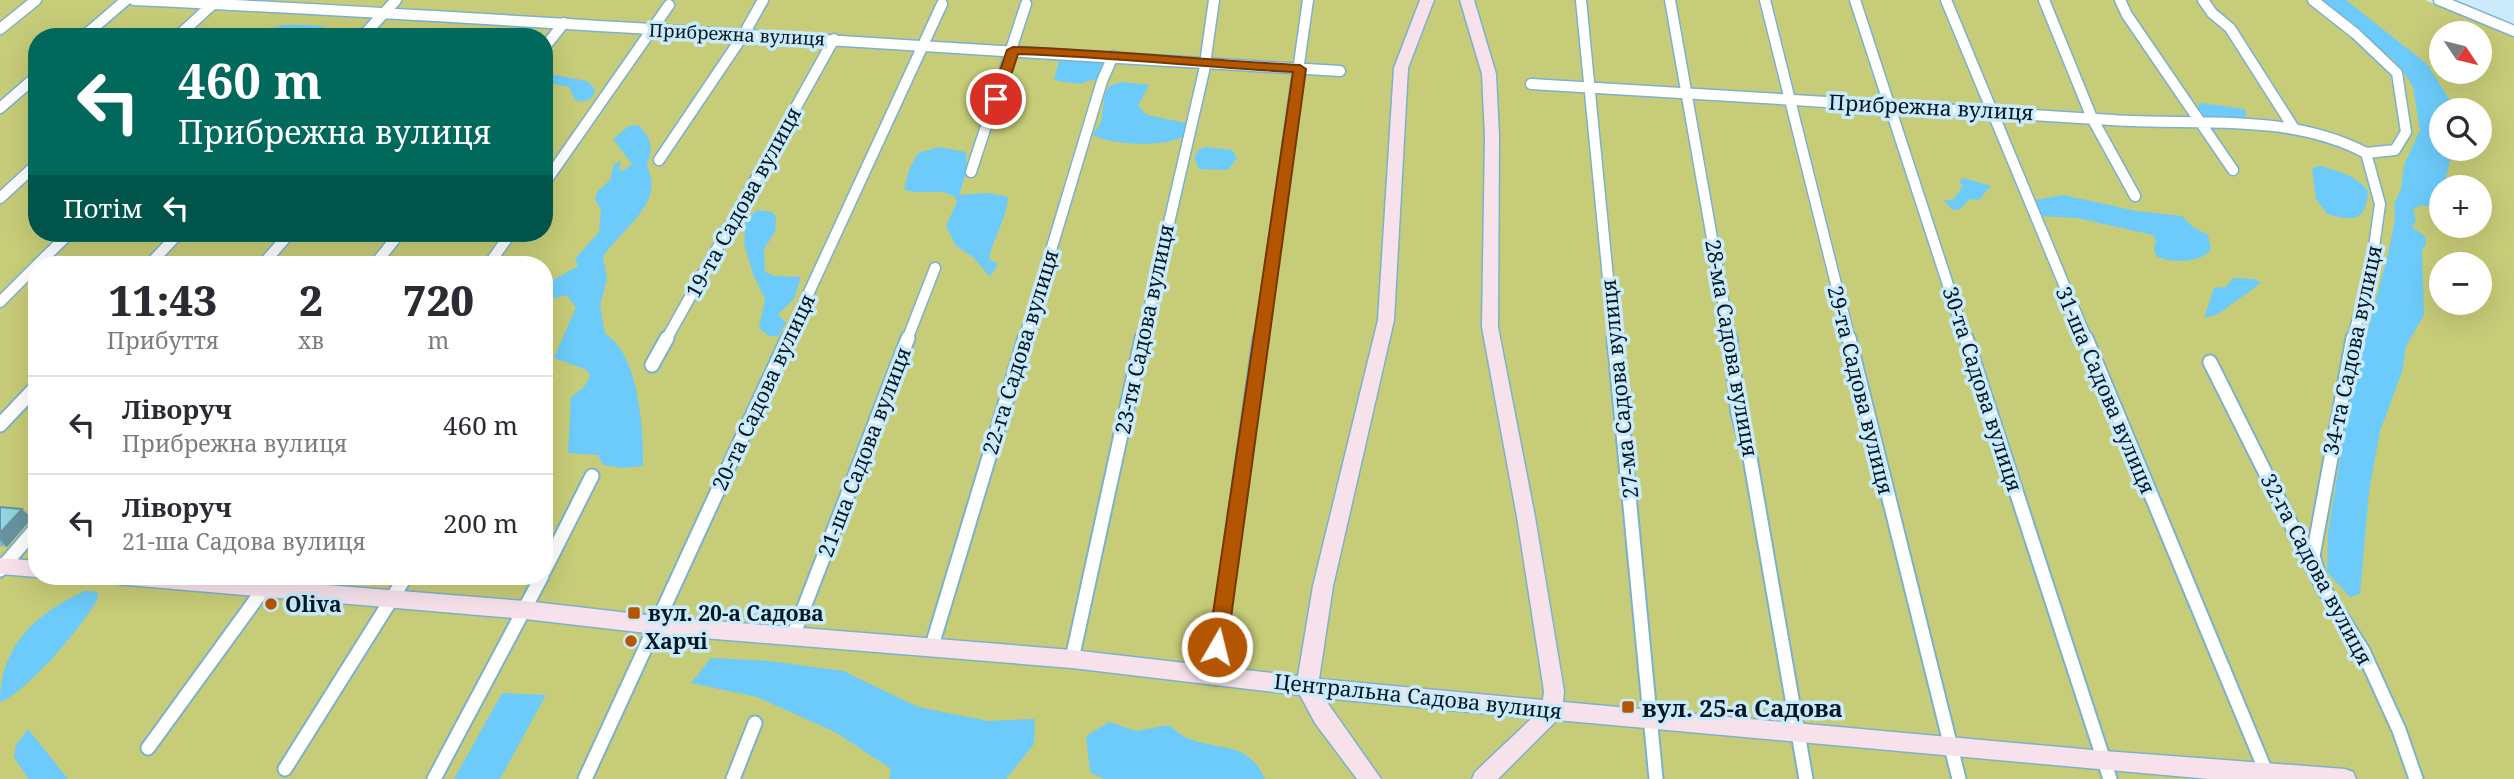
<!DOCTYPE html>
<html lang="uk">
<meta charset="utf-8">
<style>
body{margin:0;font-family:"Noto Serif",serif;background:#f2f2f3;color:#2b2b33;height:100vh;display:flex;flex-direction:column;font-size:26px;white-space:nowrap}
*{box-sizing:border-box;margin:0}
p{font-size:23px;color:#7c7c81}
.icon{flex:none;width:38px;height:38px;fill:none;stroke:currentColor;stroke-width:2;stroke-linecap:round;stroke-linejoin:round}
.map{position:relative;flex:1;overflow:hidden}
.panel{position:absolute;left:28px;top:256px;width:525px;height:329px;display:flex;flex-direction:column;background:#fff;border-radius:28px;box-shadow:0 7px 28px #0002}
.panel>*{flex:none}
.top-card{position:absolute;left:28px;top:28px;width:525px;height:214px;border-radius:28px;box-shadow:0 7px 28px #0002;background:#00695c;color:#fff;overflow:hidden}
.needle{width:46px;rotate:125deg}
.tools{position:absolute;left:2429px;top:21px;display:grid;gap:14px}
.tools a{display:grid;place-items:center;width:63px;height:63px;border-radius:50%;background:#fff;box-shadow:0 7px 28px #0002;font-size:35px}
.pin{position:absolute;display:grid;place-items:center;width:60px;height:60px;color:#fff;margin:-30px;border:4px solid #fff;border-radius:50%;box-shadow:0 2px 7px #0007}
.me{position:absolute;width:77px;margin:-38px;rotate:8deg;stroke-linejoin:round;filter:drop-shadow(0 0 5px #0008)}
.turn{display:flex;align-items:center;gap:24px;height:147px;padding:0 35px;font-size:32px}
.turn .icon{width:91px;height:91px;stroke-width:2.5}
.turn b{display:block;font-size:49px;line-height:60px}
.then{display:flex;align-items:center;height:66px;padding:0 35px;background:#0003;gap:14px;font-size:26px}
.eta{display:flex;justify-content:space-evenly;align-items:center;height:119px;text-align:center}
.eta b{font-size:42px;font-weight:800;line-height:49px}
ul{padding:0;list-style:none}
li{display:flex;align-items:center;gap:21px;height:98px;padding:0 35px;border-top:2px solid #e1e1e2}
li div{flex:1}
li b{display:block;font-size:26px}
li em{font-style:normal}
.map>svg:first-child{display:block}
</style>
<div class="map">
<svg width="2514" height="779" viewBox="0 0 2514 779">
<rect width="100%" height="100%" fill="#cbebfc"/>
<path fill="#c7cc78" fill-rule="evenodd" d="M0 0H2425L2514 37V779H0ZM2441 33H2480V72H2441ZM37 37H544V233H37ZM2441 110H2480V149H2441ZM2441 187H2480V226H2441ZM37 264H544V576H37ZM2441 264H2480V303H2441Z"/>
<path fill="#6ccbfa" d="M2321 0H2346L2427 64 2449 99 2451 110H2441V149H2450L2452 152 2444 187H2441V194L2432 208 2422 205 2413 209 2416 220 2412 227 2425 236 2426 245 2422 249 2424 315 2406 346 2402 372 2380 431 2369 492 2360 594 2350 597 2327 572 2328 533 2351 394 2388 254 2395 219 2394 204 2401 189 2404 165 2420 130 2413 87 2405 74 2393 59Z
M284 25C297 25 312 25 325 27L326 31 322 37H261L271 28Z
M1060 58 1103 60 1099 78 1079 84 1058 81 1054 79Z
M544 73 587 81 595 89 593 97 583 102 575 100 569 87 544 82Z
M1121 82 1149 85 1138 106 1147 115 1185 123 1183 136C1166 148 1110 145 1093 135L1101 122 1105 94 1109 86Z
M2201 103 2245 109 2247 122 2200 115 2198 105Z
M638 125C650 136 655 149 647 163 648 169 650 174 651 179 657 208 617 234 603 257L607 279 600 306 605 334C639 353 644 431 643 466L622 468 603 465 598 455 568 453 571 397 584 387 590 376 587 370 554 358 576 307 566 295 544 301V285L578 266 575 259 599 232 601 210 595 199 597 192 610 180 614 164 621 161 619 170 623 171 632 164 613 139 629 126Z
M939 147 966 152 967 170 959 195 988 193 1008 197C1007 218 993 238 989 259L998 264 990 277 973 257 956 246 946 226 957 202 955 197C939 186 919 197 904 189L909 170 918 153Z
M1206 147 1232 150 1237 158 1228 170 1199 169 1194 158 1198 150Z
M2321 166C2340 172 2357 176 2368 191 2366 223 2353 221 2327 214L2316 199 2312 168Z
M1963 178 1991 186 1979 200 1970 199 1960 209 1952 210 1944 200H1953L1963 186 1959 182Z
M2063 195 2136 211 2182 216 2193 227 2208 235 2211 250C2199 263 2172 264 2156 256L2154 249 2156 241 2153 235 2077 218 2039 216 2033 209 2035 200Z
M757 210 772 212 776 217 775 232 764 249 765 272 775 276 801 277 794 299 778 314 786 323 778 336H769L759 328 765 299 753 274 744 244 746 221Z
M2233 278 2254 279 2261 283 2218 314 2204 318 2214 288 2226 287Z
M85 591 97 592 98 598C86 623 25 694 0 702 0 646 36 613 85 591Z
M711 658 769 661 843 671 918 707 988 721 1035 719 1034 744 1006 779H889L891 769 837 733 757 697 691 683Z
M502 693 546 695 500 779H454Z
M1109 722 1136 731 1169 725C1175 730 1181 735 1187 738 1221 752 1247 740 1265 779H1104L1090 772 1086 736Z
M28 729 68 779H28L14 757 16 745Z"/>
<g fill="none" stroke-linecap="round" stroke-linejoin="round">
<g stroke="#7cb1cd" stroke-width="13">
<path id="street-far1" d="M134 0C536 19 938 49 1340 71
M1581 0 1614 340
M1670 0 1730 340
M1765 0 1850 340
M1855 0 1966 340
M1946 0 2087 340
M2044 0 2092 118 2135 196
M2120 0 2127 15 2233 170
M2203 0 2212 13 2230 28 2293 127
M2313 0 2356 34 2397 73 2406 132 2395 150 2366 153
M2439 0 2514 31
M0 29 36 0
M83 37 126 0
M177 37 214 3
M362 37 396 0
M544 48 564 23
M1531 84C1725 96 1918 107 2112 120 2197 126 2288 112 2366 153L2380 204 2370 276 2352 340
M0 108 37 76
M659 160 744 34 763 0
M971 172 1026 4
M544 184 669 5
M0 198 37 164
M38 264 70 233
M150 264 179 233
M263 264 290 233
M375 264 400 233
M489 264 511 233
M0 302 37 265
M666 340 834 39
M787 340 942 4
M907 340 935 268
M1024 340 1102 81 1113 56
M1142 340 1204 71 1214 0
M1260 340 1308 0"/>
</g>
<g stroke="#7cb1cd" stroke-width="17">
<path id="street" d="M1614 338 1656 779
M1730 338 1738 413 1750 458 1806 779
M1849 338 1959 779
M1966 338 2110 779
M2086 338 2269 779
M2210 362 2322 586 2363 651 2399 730 2416 779
M652 365 667 338
M0 425 37 386
M0 570 37 527
M544 571 592 476
M2322 586 2313 556 2353 338
M793 636 908 338
M931 649 1025 338
M1072 659 1142 338
M1213 675 1260 338
M148 748 273 576
M285 769 406 576
M434 779 542 576
M585 779 788 338
M733 779 755 723"/>
</g>
<g stroke="#7cb1cd" stroke-width="3">
<path id="secondary" d="M1420 0H1434L1408 68 1394 320 1333 586 1319 679 1543 700 1544 691 1517 517 1482 327 1485 136 1482 74 1460 0H1474L1496 74 1499 136 1498 327 1535 517 1564 691 1563 702 2104 751 2345 769 2353 772 2356 779H2209L1557 720 1498 779H1472L1475 772 1532 718 1324 698 1381 779H1357L1315 723 1300 695 1072 668 655 634 525 619 116 584 109 582 106 576H212L525 601 655 616 1072 650 1298 676 1313 586 1378 320 1394 68Z
M0 558 37 561V576H41L37 577 0 574Z"/>
</g>
<use href="#street-far1" stroke="#fff" stroke-width="10"/>
<use href="#street" stroke="#fff" stroke-width="13"/>
<use href="#secondary" fill="#f7e2eb" fill-rule="evenodd"/>
</g>
<path fill="#7eb6c2" d="M0 507 32 518 7 547 0 546Z"/>
<path fill="#66949e" d="M22 509 32 518 7 547 0 540V533Z"/>
<path fill="#92d4e1" stroke="#66949e" stroke-width="2" d="M0 507 22 509 0 533Z"/>
<path fill="#b45601" stroke="#753801" stroke-width="2" d="M1013 47C1109 50 1204 60 1300 65L1306 69 1227 647 1224 653 1217 655 1211 653 1208 647 1293 72C1201 67 1110 57 1018 54L1003 99 996 103 992 102 990 99 1007 50Z"/>
<g fill="#b45601" stroke="#cbebfc" stroke-width="2.5">
<circle cx="271" cy="604" r="7"/>
<rect x="627" y="606" width="14" height="14" rx="3.5"/>
<circle cx="631" cy="641" r="7"/>
<rect x="1621" y="700" width="14" height="14" rx="3.5"/>
</g>
<g text-anchor="middle" dominant-baseline="central" stroke-width="7" stroke-linejoin="round" paint-order="stroke">
<g font-size="18" fill="#031822" stroke="#cbebfc">
<text transform="translate(737 34) rotate(3)">Прибрежна вулиця</text>
</g>
<g font-size="21" fill="#031822" stroke="#cbebfc">
<text transform="translate(1931 107) rotate(3)">Прибрежна вулиця</text>
<text transform="translate(743 202) rotate(-61)">19-та Садова вулиця</text>
<text transform="translate(1144 329) rotate(-78)">23-тя Садова вулиця</text>
<text transform="translate(1732 348) rotate(80)">28-ма Садова вулиця</text>
<text transform="translate(2352 350) rotate(-78)">34-та Садова вулиця</text>
<text transform="translate(1020 352) rotate(-73)">22-га Садова вулиця</text>
<text transform="translate(1619 389) rotate(-96)">27-ма Садова вулиця</text>
<text transform="translate(1983 389) rotate(72)">30-та Садова вулиця</text>
<text transform="translate(1861 390) rotate(76)">29-та Садова вулиця</text>
<text transform="translate(2106 390) rotate(67)">31-ша Садова вулиця</text>
<text transform="translate(763 392) rotate(-65)">20-та Садова вулиця</text>
<text transform="translate(864 452) rotate(-69)">21-ша Садова вулиця</text>
<text transform="translate(2317 569) rotate(62)">32-га Садова вулиця</text>
<text transform="translate(1418 696) rotate(6)">Центральна Садова вулиця</text>
</g>
<g font-size="21" font-weight="bold" fill="#031822" stroke="#cbebfc" text-anchor="start">
<text x="285" y="604">Oliva</text>
<text x="648" y="613">вул. 20-а Садова</text>
<text x="645" y="641">Харчі</text>
</g>
<g font-size="24" font-weight="bold" fill="#031822" stroke="#cbebfc" text-anchor="start">
<text x="1642" y="707">вул. 25-а Садова</text>
</g>
</g>
</svg>
<div class="tools">
<a><svg class="needle" viewBox="-14 -14 28 28"><path d="M0-13l5 13h-10z" fill="#e53935"/><path d="M0 13l5-13h-10z" fill="#7c7c81"/></svg></a>
<a><svg class="icon" aria-label="search" viewBox="0 0 24 24"><circle cx="10" cy="10" r="6"/><path d="M15 15l6 6"/></svg></a>
<a>+</a>
<a>−</a>
</div>
<div class="pin" style="left:996px;top:99px;background:#d93025"><svg class="icon" aria-label="arrive" viewBox="0 0 24 24"><path d="M6 21V4h12l-3 4 3 4H6"/></svg></div>
<svg class="me" style="left:1217px;top:647px" viewBox="-20 -20 40 40"><circle r="17" fill="#b45601" stroke="#fff" stroke-width="3"/><path d="M0-11L8 9 0 5-8 9z" fill="#fff"/></svg>
<div class="top-card">
<div class="turn"><svg class="icon" aria-label="left" viewBox="0 0 24 24"><path d="M17 20v-9H6M10 6l-5 5 5 5"/></svg><div><b>460 m</b>Прибрежна вулиця</div></div>
<div class="then">Потім<svg class="icon" aria-label="left" viewBox="0 0 24 24"><path d="M17 20v-9H6M10 6l-5 5 5 5"/></svg></div>
</div>
<section class="panel">
<div class="eta">
<div><b>11:43</b><p>Прибуття</p></div>
<div><b>2</b><p>хв</p></div>
<div><b>720</b><p>m</p></div>
</div>
<ul>
<li><svg class="icon" aria-label="left" viewBox="0 0 24 24"><path d="M17 20v-9H6M10 6l-5 5 5 5"/></svg><div><b>Ліворуч</b><p>Прибрежна вулиця</p></div><em>460 m</em></li>
<li><svg class="icon" aria-label="left" viewBox="0 0 24 24"><path d="M17 20v-9H6M10 6l-5 5 5 5"/></svg><div><b>Ліворуч</b><p>21-ша Садова вулиця</p></div><em>200 m</em></li>
</ul>
</section>
</div>
